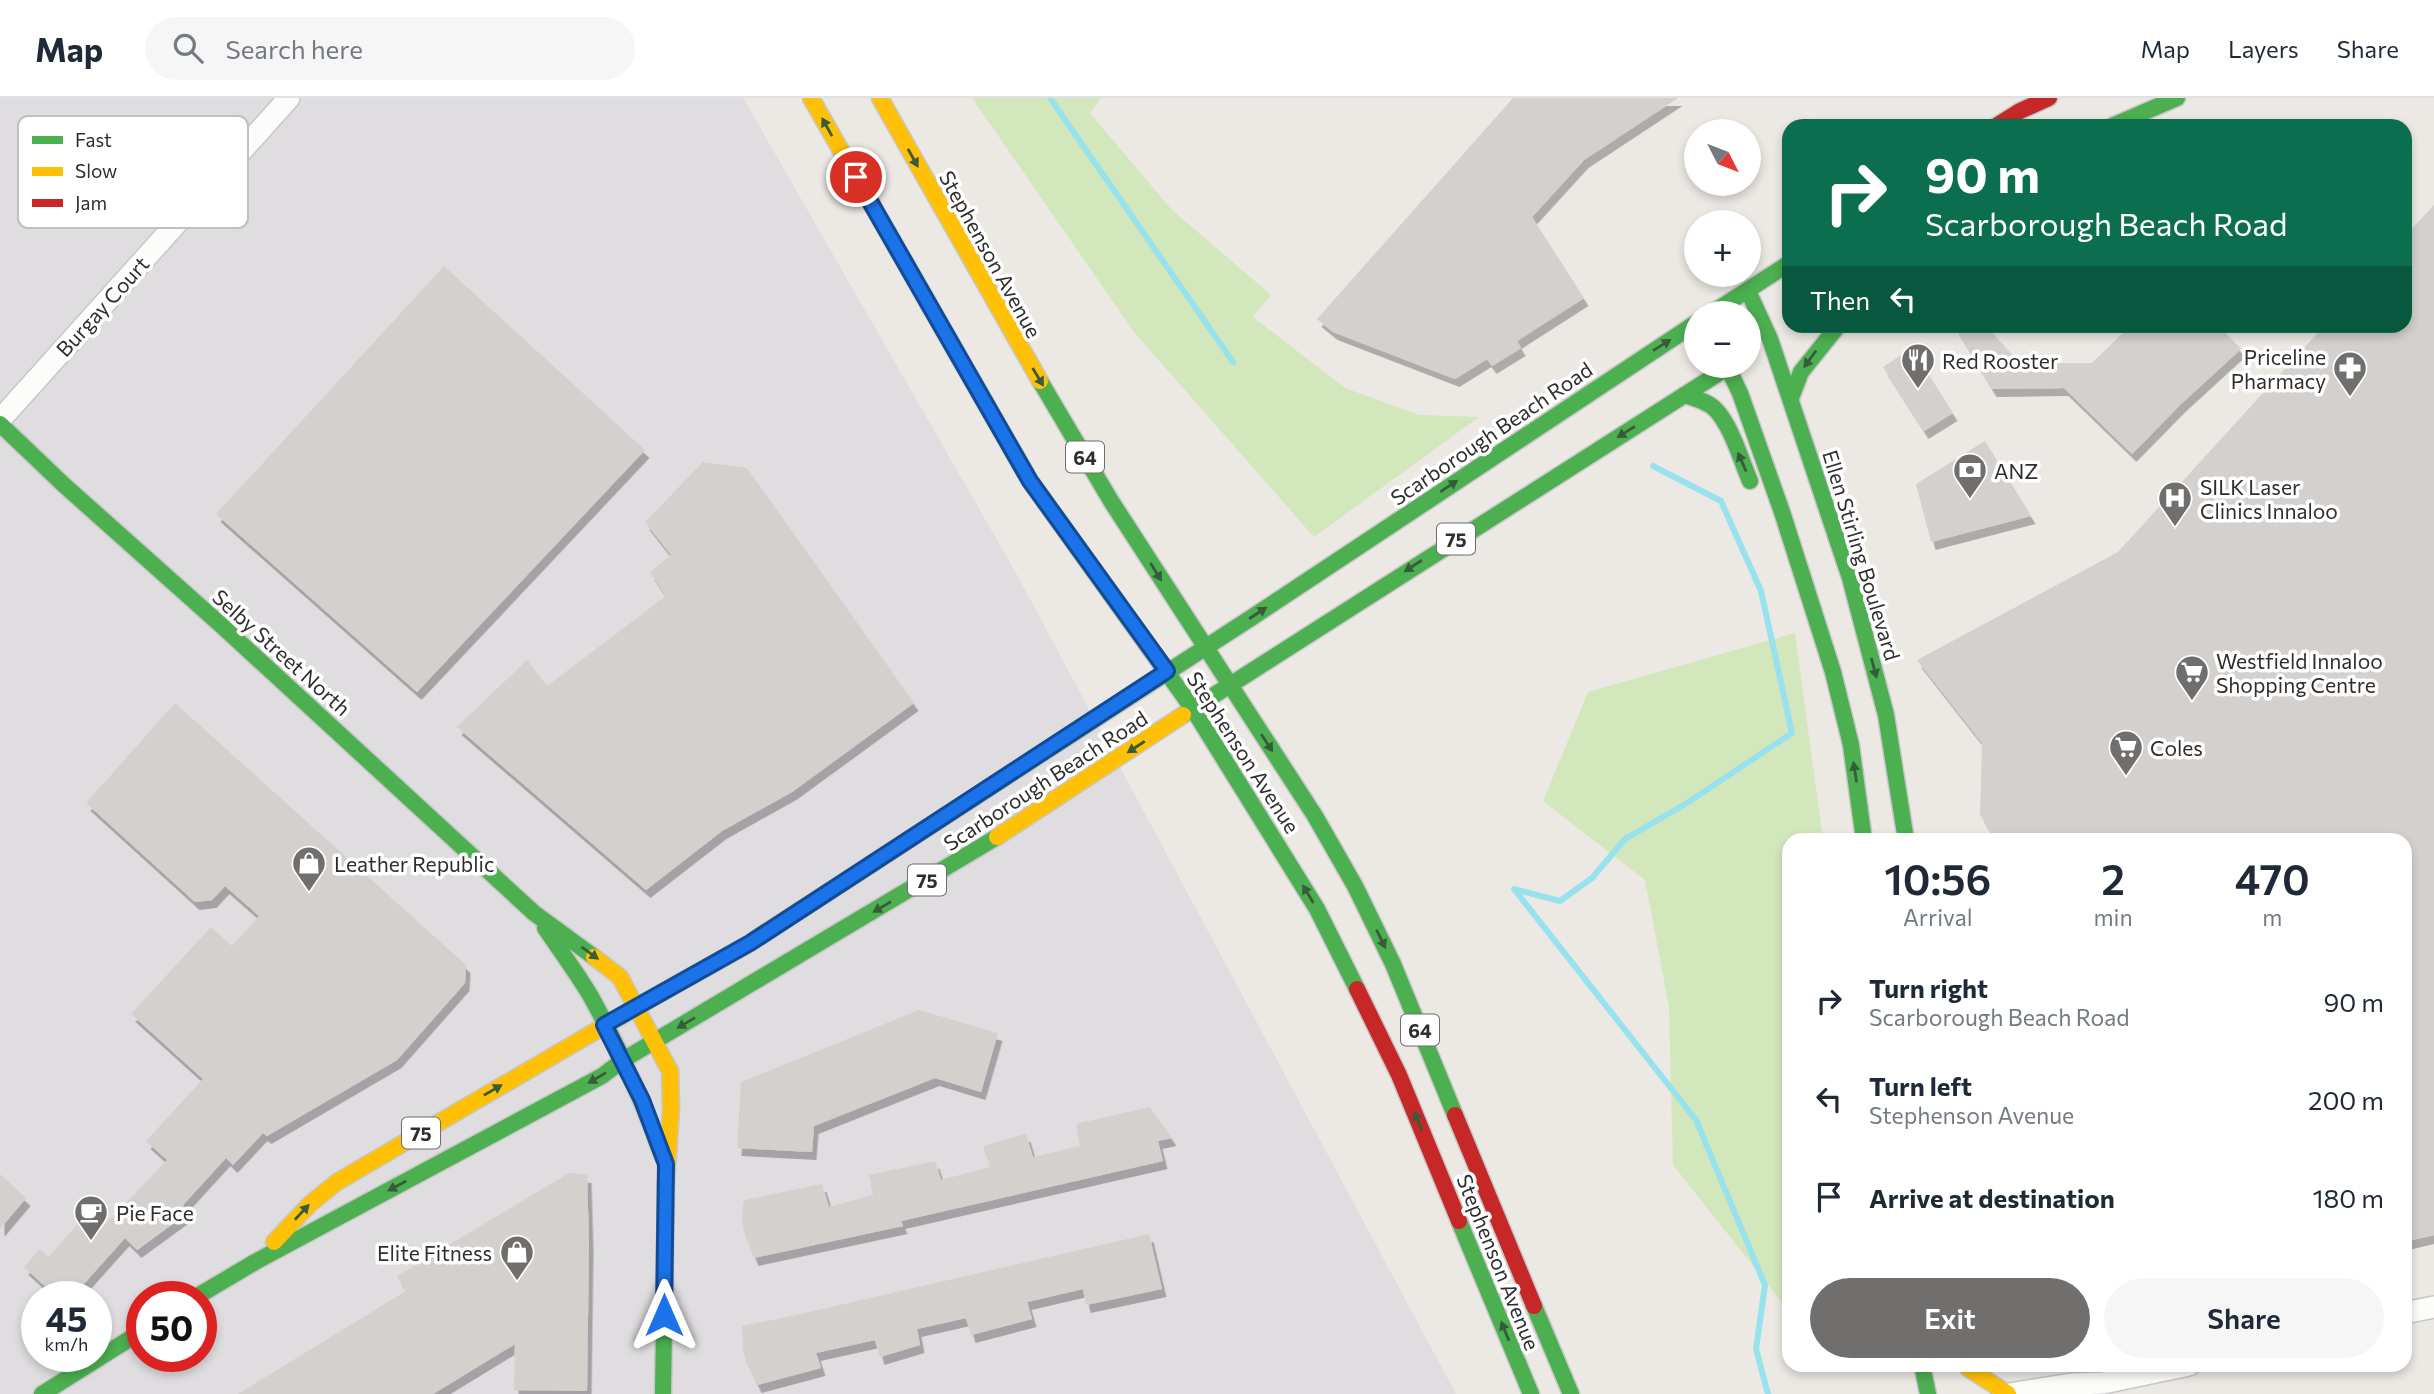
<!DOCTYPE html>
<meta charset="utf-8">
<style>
body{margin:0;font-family:Commissioner,sans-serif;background:#f6f6f7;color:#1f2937;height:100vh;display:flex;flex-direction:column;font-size:26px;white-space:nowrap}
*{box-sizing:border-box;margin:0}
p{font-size:23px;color:#747a83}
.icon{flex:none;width:38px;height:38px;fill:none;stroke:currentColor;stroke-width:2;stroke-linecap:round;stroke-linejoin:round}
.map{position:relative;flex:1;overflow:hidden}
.sheet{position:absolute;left:1782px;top:735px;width:630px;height:539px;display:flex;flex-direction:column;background:#fff;border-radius:21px;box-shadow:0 4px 10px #0003}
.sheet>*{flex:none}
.hud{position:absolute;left:1782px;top:21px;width:630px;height:214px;border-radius:21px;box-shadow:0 4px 10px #0003;background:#0b6e4f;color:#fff;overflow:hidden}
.needle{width:46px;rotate:132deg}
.fabs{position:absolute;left:1684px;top:21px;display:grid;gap:14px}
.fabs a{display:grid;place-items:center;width:77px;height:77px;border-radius:50%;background:#fff;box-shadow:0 4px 10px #0003;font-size:35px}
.speed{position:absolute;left:21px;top:1183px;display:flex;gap:14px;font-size:35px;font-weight:700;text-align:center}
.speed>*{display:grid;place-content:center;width:91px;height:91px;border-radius:50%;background:#fff;box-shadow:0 4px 10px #0003;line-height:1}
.speed small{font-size:18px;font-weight:400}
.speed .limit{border:10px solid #d22;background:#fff;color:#111}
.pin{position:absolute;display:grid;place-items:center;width:60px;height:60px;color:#fff;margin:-30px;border:4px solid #fff;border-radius:50%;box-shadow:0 2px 7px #0007}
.me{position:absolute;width:77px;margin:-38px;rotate:0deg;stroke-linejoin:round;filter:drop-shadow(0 0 5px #0008)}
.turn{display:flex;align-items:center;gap:24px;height:147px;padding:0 28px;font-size:32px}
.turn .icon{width:91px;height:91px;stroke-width:2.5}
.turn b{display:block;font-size:49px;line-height:60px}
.then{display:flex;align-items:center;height:66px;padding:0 28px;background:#0003;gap:14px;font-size:26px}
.eta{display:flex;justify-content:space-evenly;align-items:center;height:119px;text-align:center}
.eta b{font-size:42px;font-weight:600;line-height:49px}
.action{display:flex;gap:14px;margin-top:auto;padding:14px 28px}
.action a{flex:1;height:80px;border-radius:42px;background:#706f6e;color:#fff;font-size:28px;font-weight:600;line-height:80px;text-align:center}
.action a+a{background:#f6f6f7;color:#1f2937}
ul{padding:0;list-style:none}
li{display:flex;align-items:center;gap:21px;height:98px;padding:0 28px}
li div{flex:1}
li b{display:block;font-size:26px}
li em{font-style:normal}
header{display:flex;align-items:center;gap:42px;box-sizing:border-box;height:98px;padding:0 35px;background:#fff;border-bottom:2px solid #e0e1e3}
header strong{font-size:33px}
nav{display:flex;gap:38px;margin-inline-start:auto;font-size:24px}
.search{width:490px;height:63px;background:#f6f6f7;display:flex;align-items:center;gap:18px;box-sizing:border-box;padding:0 24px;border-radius:38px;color:#747a83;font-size:26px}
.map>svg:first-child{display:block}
</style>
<header>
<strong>Map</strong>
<div class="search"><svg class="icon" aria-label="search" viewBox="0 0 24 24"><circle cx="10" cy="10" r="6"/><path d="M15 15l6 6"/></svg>Search here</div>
<nav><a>Map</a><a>Layers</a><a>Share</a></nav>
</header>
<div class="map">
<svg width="2434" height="1296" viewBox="0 0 2434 1296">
<defs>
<filter id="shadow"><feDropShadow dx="4.5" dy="8" stdDeviation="0" flood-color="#0004"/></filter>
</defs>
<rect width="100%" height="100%" fill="#ece8e4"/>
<path fill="#dfdddf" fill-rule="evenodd" d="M0 0H743L1016 475 1456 1296H0ZM37 1199H96V1258H37ZM142 1199H201V1258H142Z"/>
<path fill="#d3e7bd" d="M972 0H1101L1090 15 1171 111 1271 197 1253 219 1345 290 1419 317 1479 319 1314 439 1134 234Z
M1795 535 1823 742H1788V1212L1673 1067 1669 909 1645 782 1543 703 1588 594Z"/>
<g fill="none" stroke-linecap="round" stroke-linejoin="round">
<path stroke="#97e2ed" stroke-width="6" d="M1050 0 1233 264
M1653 368 1721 403 1761 493 1792 635 1687 705 1625 741 1592 780 1560 803 1514 791 1696 1022 1765 1187 1756 1251 1768 1296"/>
</g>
<path fill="#d3d0cd" filter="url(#shadow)" d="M1513 0H1678L1584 62 1532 119 1584 200 1517 243 1521 250 1492 268 1487 261 1455 281 1333 234 1317 221Z
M2434 107V1137L2404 1144V742H1996L1980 717 1982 645 1917 562 2118 454 2324 228H2404V139Z
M444 168 645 352 417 594 216 416Z
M1954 228H1986L2020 265H2092L2130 228H2219L2241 251 2181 306 2132 356 2064 290 1992 291Z
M1912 250 1953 315 1924 333 1883 269Z
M1985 343 2031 418 1931 444 1916 386Z
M703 364 747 370 914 605 792 694 722 733 646 792 457 629 527 562 547 588 666 498 650 474 671 457 645 424Z
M175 605 466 867 465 885 397 962 267 1038 263 1035 233 1067 226 1060 183 1107 189 1114 137 1152 125 1140 82 1188 93 1199H57L24 1169 40 1151 49 1159 84 1119 99 1133 167 1062 146 1043 203 981 131 916 211 829 232 848 259 818 225 788 212 802 195 804 86 705Z
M919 912 998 935 981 994 935 980 814 1028 812 1054 737 1050 741 984Z
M1150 1009 1172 1040 1158 1043 1163 1063 901 1123 903 1128 754 1160 744 1134 742 1119 744 1102 822 1086 829 1109 873 1097 869 1077 935 1063 941 1082 990 1069 983 1048 1026 1036 1033 1059 1080 1048 1076 1026Z
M569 1075 587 1077 589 1145 587 1293 514 1292 515 1246 433 1296H238L406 1193 397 1178Z
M0 1076 26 1100 0 1131Z
M1149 1136 1162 1191 1086 1207 1083 1191 1027 1204 1032 1221 971 1237 966 1220 917 1231 920 1247 880 1259 875 1242 816 1255 821 1270 757 1287 746 1264 743 1250 742 1228 792 1218Z"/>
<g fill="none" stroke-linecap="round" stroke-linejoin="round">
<g stroke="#c8c7c7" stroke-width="24">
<path id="street" d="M0 322 289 0
M2404 1215 2434 1209
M2009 1296 2071 1286 2103 1285 2189 1267"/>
</g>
<g stroke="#c8c7c7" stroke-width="19">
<path id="fast" d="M2112 28 2177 0
M1748 193 1770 241 1850 480 1886 617 1906 742
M928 205 1030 383 1193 611 1317 811 1357 891
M1712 215 1788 166
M1727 268 1740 295 1782 414 1833 574 1851 647 1864 742
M1040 283 1111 403 1315 718 1355 788 1393 866 1455 1017
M1684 297C1694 300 1707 303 1715 311 1731 327 1741 362 1750 383
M1791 300 1801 274 1838 228
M0 326 64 387 222 528 534 815 594 859
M1183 617 1730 268
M913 739 1251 520 1696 225
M545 830C560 852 576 874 590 897 619 949 643 1003 663 1059
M1459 1123 1531 1296
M196 1199 255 1164 602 978 623 962 997 739
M1534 1208 1571 1296
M1922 1267 1928 1296
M42 1296 142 1233
M663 1296 666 1086"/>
</g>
<g stroke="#c8c7c7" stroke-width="19">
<path id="slow" d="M811 0 928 205
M880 0 1040 283
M997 739 1183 617
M594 859 620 879 670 973 671 1011 666 1086
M274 1144 310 1106 337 1084 647 903
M1968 1270 2008 1296"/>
</g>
<g stroke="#c8c7c7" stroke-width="19">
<path id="jam" d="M1996 28 2020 13 2049 0
M1357 891 1399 977 1459 1123
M647 903 750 845 913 739
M1455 1017 1534 1208"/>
</g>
<use href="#street" stroke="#fcfcfb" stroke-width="21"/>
<use href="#fast" stroke="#4caf50" stroke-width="16"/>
<use href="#slow" stroke="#ffc107" stroke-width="16"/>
<use href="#jam" stroke="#c62828" stroke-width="16"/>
</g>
<defs><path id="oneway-solid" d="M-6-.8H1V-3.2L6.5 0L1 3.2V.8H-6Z" transform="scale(1.75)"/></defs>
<g fill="#385b3a">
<use href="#oneway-solid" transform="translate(827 29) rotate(-119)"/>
<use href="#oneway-solid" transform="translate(913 60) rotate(61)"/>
<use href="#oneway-solid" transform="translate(1662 247) rotate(-32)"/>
<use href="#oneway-solid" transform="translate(1810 261) rotate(126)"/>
<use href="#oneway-solid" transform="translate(1038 279) rotate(59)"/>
<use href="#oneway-solid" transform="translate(1626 334) rotate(148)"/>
<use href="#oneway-solid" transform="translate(1742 364) rotate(-114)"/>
<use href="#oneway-solid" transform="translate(1449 388) rotate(-34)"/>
<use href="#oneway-solid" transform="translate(1413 468) rotate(147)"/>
<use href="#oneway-solid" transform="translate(1156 474) rotate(58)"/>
<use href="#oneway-solid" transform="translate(1258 515) rotate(-33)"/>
<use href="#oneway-solid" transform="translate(1874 570) rotate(75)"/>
<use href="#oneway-solid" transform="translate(1267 645) rotate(57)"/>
<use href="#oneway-solid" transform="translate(1136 649) rotate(147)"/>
<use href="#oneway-solid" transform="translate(1855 674) rotate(-99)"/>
<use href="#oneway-solid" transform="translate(1308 796) rotate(-121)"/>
<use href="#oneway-solid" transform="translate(882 809) rotate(149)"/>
<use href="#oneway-solid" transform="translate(1381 841) rotate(64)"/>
<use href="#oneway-solid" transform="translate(590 855) rotate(36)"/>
<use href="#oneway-solid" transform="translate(686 925) rotate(149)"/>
<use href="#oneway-solid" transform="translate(597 980) rotate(149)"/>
<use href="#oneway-solid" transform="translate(493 992) rotate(-30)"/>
<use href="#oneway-solid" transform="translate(1418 1023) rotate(-112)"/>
<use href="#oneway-solid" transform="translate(397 1088) rotate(152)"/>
<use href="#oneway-solid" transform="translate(302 1114) rotate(-47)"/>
<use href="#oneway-solid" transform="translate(1505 1233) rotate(-112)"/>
</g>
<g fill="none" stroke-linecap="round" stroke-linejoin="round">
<g stroke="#114b97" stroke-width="18">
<path id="route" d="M664 1217 666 1066 642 1002 604 927 750 845 1167 573 1030 383 856 79"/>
</g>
<use href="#route" stroke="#1a73e8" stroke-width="12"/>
</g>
<defs>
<g id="restaurant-pin" transform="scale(1.75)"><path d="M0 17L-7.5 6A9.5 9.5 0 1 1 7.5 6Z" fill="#706f6e" stroke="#fff"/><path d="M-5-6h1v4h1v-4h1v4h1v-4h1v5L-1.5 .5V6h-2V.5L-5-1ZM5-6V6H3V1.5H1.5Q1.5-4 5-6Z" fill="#fff"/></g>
<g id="pharmacy-pin" transform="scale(1.75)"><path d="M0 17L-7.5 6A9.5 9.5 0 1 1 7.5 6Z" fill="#706f6e" stroke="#fff"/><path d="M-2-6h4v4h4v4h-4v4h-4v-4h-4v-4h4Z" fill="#fff"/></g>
<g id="bank-pin" transform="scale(1.75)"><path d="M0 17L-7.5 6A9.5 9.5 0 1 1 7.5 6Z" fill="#706f6e" stroke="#fff"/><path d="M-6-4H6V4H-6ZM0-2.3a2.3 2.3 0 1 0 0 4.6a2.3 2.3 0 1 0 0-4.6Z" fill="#fff"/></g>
<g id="hospital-pin" transform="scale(1.75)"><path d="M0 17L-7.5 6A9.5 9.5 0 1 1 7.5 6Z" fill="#706f6e" stroke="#fff"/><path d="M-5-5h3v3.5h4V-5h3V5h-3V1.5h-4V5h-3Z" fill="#fff"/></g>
<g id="supermarket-pin" transform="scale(1.75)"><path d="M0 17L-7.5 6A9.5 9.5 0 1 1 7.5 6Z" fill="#706f6e" stroke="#fff"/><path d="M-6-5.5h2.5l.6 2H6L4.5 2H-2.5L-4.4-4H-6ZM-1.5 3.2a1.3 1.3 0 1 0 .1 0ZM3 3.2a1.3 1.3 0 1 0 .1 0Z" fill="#fff"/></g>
<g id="shop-pin" transform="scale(1.75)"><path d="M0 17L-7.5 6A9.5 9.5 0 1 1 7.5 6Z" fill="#706f6e" stroke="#fff"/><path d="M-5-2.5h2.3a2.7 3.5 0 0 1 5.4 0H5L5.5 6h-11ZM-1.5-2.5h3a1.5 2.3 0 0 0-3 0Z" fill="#fff"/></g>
<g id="cafe-pin" transform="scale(1.75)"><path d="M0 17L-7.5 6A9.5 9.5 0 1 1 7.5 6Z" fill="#706f6e" stroke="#fff"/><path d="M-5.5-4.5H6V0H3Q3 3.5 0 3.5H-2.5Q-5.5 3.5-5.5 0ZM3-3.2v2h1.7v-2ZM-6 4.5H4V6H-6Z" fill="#fff"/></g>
</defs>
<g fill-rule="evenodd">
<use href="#restaurant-pin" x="1918" y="262"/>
<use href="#pharmacy-pin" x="2350" y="270"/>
<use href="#bank-pin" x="1970" y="372"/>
<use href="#hospital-pin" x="2175" y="400"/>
<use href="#supermarket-pin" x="2192" y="574"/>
<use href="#supermarket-pin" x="2126" y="649"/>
<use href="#shop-pin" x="309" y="765"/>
<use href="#cafe-pin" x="91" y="1114"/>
<use href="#shop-pin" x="517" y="1154"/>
</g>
<g text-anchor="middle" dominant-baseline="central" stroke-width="7" stroke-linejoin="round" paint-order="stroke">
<g fill="#fff" stroke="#6d6d6d" stroke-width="2">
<rect x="1066" y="343.5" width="38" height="31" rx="5"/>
<rect x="1437" y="425.5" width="38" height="31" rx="5"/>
<rect x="908" y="766.5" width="38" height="31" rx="5"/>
<rect x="1401" y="916.5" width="38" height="31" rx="5"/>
<rect x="402" y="1019.5" width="38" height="31" rx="5"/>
</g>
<g font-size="19" font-weight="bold" fill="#2e2e2e">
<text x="1085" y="359">64</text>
<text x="1456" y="441">75</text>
<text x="927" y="782">75</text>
<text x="1420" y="932">64</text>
<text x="421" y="1035">75</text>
</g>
<g font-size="21" fill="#2e2e2e" stroke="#fff">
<text transform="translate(991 156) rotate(61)">Stephenson Avenue</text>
<text transform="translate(102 208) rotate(-48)">Burgay Court</text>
<text transform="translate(1491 335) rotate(-34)">Scarborough Beach Road</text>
<text transform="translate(1862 457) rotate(73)">Ellen Stirling Boulevard</text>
<text transform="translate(282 554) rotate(42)">Selby Street North</text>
<text transform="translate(1244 654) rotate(57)">Stephenson Avenue</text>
<text transform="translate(1045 682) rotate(-33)">Scarborough Beach Road</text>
<text transform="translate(1499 1164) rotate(68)">Stephenson Avenue</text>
</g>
<g font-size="21" fill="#2e2e2e" stroke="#fff" text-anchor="start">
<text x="2326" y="258" text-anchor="end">Priceline<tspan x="2326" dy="24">Pharmacy</tspan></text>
<text x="1942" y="262">Red Rooster</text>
<text x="1994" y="372">ANZ</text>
<text x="2200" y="388">SILK Laser<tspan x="2200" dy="24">Clinics Innaloo</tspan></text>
<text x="2216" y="562">Westfield Innaloo<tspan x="2216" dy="24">Shopping Centre</tspan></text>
<text x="2150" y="649">Coles</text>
<text x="334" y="765">Leather Republic</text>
<text x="116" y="1114">Pie Face</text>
<text x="492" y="1154" text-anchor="end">Elite Fitness</text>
</g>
</g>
<rect x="18" y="18" width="230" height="112" rx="10" fill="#fff" stroke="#c0c0c0" stroke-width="2"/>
<rect x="32" y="38" width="31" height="8" fill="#4caf50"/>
<rect x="32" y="69" width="31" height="9" fill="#ffc107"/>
<rect x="32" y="101" width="31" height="8" fill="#c62828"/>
<g font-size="19" fill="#2e2e2e">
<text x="75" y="49">Fast</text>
<text x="75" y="80">Slow</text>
<text x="75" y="112">Jam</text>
</g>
</svg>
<div class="fabs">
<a><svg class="needle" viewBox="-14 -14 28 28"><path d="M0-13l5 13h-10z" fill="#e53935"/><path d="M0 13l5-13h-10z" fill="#747a83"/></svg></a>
<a>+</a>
<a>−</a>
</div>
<div class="speed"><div>45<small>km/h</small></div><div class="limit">50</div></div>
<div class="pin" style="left:856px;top:79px;background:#d93025"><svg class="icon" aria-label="arrive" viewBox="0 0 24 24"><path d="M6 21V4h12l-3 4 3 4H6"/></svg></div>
<svg class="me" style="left:664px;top:1217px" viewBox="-20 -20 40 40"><path d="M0-17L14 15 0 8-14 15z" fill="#1a73e8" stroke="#fff" stroke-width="4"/></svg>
<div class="hud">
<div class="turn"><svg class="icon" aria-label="right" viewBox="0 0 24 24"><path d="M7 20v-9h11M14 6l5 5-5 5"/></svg><div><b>90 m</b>Scarborough Beach Road</div></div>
<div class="then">Then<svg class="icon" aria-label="left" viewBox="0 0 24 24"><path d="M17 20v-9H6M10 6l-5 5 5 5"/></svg></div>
</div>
<section class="sheet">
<div class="eta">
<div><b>10:56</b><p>Arrival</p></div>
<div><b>2</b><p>min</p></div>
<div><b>470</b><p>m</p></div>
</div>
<ul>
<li><svg class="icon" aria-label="right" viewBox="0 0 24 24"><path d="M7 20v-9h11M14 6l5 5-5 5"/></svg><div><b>Turn right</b><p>Scarborough Beach Road</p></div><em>90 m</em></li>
<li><svg class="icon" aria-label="left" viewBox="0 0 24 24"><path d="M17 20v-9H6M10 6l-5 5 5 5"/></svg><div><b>Turn left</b><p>Stephenson Avenue</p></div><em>200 m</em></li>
<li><svg class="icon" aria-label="arrive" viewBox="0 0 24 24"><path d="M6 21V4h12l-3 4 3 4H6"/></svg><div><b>Arrive at destination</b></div><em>180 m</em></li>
</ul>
<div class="action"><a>Exit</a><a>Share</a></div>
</section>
</div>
